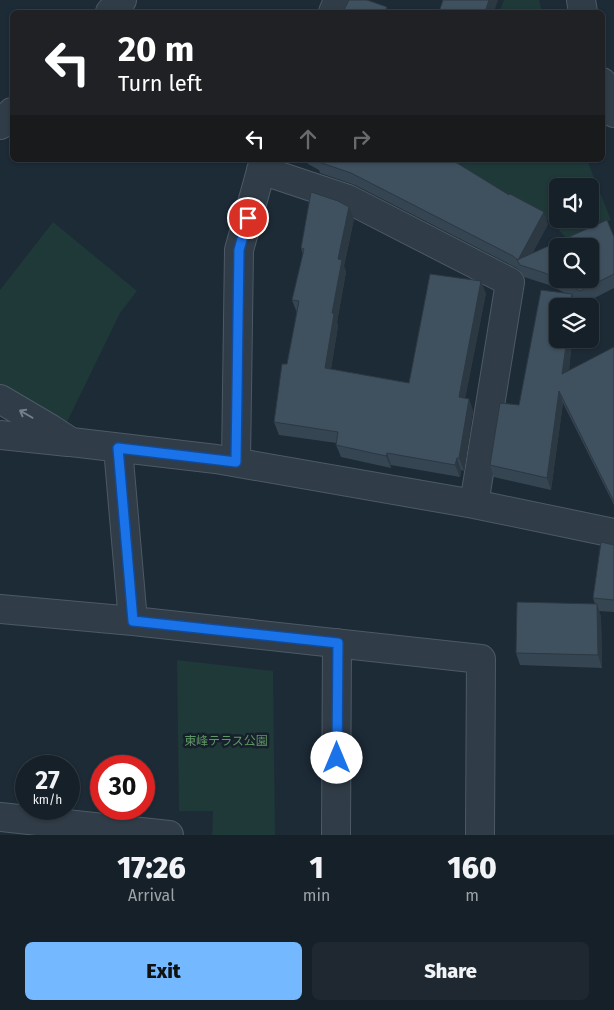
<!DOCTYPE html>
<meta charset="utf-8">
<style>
body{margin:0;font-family:"Fira Sans","Noto Sans JP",sans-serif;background:#1f2831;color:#f1f3f6;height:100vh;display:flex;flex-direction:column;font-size:19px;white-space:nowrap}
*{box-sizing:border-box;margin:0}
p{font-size:16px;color:#9ea3a8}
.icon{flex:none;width:28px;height:28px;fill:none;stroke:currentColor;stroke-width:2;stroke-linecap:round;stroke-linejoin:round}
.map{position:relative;height:835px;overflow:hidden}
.panel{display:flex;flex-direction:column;background:#162029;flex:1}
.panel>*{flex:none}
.top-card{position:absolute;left:10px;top:10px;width:595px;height:152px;border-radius:8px;box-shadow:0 1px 4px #0004,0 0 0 1px #353e46;background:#202124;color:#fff;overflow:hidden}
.tools{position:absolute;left:549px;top:178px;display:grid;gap:10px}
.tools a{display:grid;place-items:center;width:50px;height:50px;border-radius:8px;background:#162029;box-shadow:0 1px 4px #0004,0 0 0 1px #353e46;font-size:25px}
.speed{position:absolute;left:15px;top:755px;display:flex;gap:10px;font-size:25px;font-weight:700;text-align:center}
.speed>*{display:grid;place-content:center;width:65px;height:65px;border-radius:50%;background:#162029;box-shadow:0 1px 4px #0004,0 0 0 1px #353e46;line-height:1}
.speed small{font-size:12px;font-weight:400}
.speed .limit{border:8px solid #d22;background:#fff;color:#111}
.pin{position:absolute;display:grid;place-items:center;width:42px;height:42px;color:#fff;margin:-21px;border:2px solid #fff;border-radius:50%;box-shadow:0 1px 5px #0007}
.me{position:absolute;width:55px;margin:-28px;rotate:0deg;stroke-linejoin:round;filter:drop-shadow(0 0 4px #0008)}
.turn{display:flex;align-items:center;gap:18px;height:105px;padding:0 25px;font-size:22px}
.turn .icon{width:65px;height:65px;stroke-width:2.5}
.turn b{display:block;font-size:35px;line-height:42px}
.lanes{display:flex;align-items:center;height:48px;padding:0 25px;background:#0003;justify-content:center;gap:25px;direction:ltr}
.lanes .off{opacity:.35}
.eta{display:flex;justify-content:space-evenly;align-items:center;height:85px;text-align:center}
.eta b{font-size:30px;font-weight:800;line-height:35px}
.primary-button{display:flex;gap:10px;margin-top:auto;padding:10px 25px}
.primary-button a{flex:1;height:58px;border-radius:8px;background:#74b9ff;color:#111;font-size:20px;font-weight:800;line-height:58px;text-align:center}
.primary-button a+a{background:#1f2831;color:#f1f3f6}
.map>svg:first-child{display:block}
</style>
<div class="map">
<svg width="614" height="835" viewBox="0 0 614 835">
<rect width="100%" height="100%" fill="#1d2b37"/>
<path fill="#1f3838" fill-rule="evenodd" d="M504 0H539L542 12H499Z
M440 160H587L611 220 567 239 554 224 438 164ZM558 186H590V219H558Z
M53 222 137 291 120 313 66 424 0 385V290Z
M177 660 273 671 275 835H212L213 811H179Z"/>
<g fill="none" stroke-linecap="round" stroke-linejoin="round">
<g stroke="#4d5a66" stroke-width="30">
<path id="minor" d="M110 12 122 0
M333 12 338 0
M0 125 12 112
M261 170 348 199 510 282 474 504
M0 399 51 429 71 442 216 459 474 504 614 533
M0 435 68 442
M118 448 133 621
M236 462 239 250 264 160
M0 609 133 621 481 659 480 835
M0 817 169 835
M336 835 337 643"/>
</g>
<g stroke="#4d5a66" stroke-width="30">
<path id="tertiary" d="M581 0 583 12
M602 82 614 113"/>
</g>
<use href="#minor" stroke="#303c47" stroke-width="28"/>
<use href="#tertiary" stroke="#303c47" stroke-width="28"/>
</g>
<path fill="#364552" d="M306 160H452L548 224 532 254 614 237V288L585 303 573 297 576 306 558 339H572L569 371 614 347V505L563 403 551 490 494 477 490 465 519 405 565 293 549 285 524 277 521 272 517 268 355 185 320 173 319 170 308 164Z
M354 219 344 266 346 272 337 322 338 326 331 369 409 383 486 293 465 398 469 399 473 411 464 471 461 470 460 477 391 465V468L341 457 336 445 337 443 279 435 274 422 287 364 297 313 292 300 303 254 301 248Z
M614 545V612L599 611 601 617 602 668 520 665 516 653 595 604 593 598Z"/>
<path fill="#2c3842" d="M489 0H498L494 12H485Z
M387 7 389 12H384Z
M349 207 354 219 344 266 346 272 337 322 338 326 329 380 325 368 338 259Z
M544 212 548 224 525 267 518 260Z
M481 281 486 293 463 410 459 397Z
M572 294 576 306H570Z
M567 339H572L567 387 562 374Z
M559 391 563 403 551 490 547 478Z
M469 399 473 411 464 471 459 458Z
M387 453 391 465V468L386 456Z
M457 458 461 470 460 477 455 465Z
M597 604 601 617 602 668 598 655Z"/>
<path fill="#3f505f" stroke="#2c3842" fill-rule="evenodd" d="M349 0H367L387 7 384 12H343Z
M443 0H489L485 12H439Z
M316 160H452L509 195 510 194 544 212 518 260 513 256 351 173 316 161Z
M311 192 338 201 349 207 338 259 342 260 332 313 334 314 325 368 409 383 430 274 481 281 459 397 469 399 459 458H457L455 465 387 453 386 456 336 445 338 432 274 422 282 364H287L299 301 292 300 304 249 301 248Z
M607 220 614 237V274L580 291 545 273 520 265 517 260ZM558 246H590V279H558Z
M541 290 572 294 570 306H558V339H567L562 374 614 347V502L559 391 547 478 490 465 500 403 519 405Z
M601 542 614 545V600L593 598Z
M517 602 597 604 598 655 516 653Z"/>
<defs><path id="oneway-shaft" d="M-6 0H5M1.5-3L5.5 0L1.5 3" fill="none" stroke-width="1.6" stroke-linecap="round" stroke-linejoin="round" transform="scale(1.25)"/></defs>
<use stroke="#73808c" href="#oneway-shaft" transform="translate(26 414) rotate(-150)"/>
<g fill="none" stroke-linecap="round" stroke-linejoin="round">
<g stroke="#114b97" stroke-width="12">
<path id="route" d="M248 218 239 250 236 462 118 448 133 621 338 643 337 758"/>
</g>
<use href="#route" stroke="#1a73e8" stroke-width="9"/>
</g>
<g text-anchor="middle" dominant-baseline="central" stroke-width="5" stroke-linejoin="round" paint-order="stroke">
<g font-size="12" fill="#609766" stroke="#16212b">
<text x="226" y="741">東峰テラス公園</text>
</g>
</g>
</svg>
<div class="tools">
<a><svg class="icon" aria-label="sound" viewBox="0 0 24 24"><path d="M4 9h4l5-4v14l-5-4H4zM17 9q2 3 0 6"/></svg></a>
<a><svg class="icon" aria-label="search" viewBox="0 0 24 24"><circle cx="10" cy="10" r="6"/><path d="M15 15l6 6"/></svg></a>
<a><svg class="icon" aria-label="layers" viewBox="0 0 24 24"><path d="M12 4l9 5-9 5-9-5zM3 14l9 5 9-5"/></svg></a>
</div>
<div class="speed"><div>27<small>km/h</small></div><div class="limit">30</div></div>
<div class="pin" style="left:248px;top:218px;background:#d93025"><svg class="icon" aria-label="arrive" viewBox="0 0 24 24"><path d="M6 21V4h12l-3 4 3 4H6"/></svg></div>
<svg class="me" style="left:337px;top:758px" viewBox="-20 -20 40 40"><circle r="19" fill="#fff"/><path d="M0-13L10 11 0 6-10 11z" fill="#1a73e8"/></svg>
<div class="top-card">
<div class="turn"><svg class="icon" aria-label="left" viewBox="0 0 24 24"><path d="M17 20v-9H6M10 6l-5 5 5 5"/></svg><div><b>20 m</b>Turn left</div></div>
<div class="lanes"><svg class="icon" aria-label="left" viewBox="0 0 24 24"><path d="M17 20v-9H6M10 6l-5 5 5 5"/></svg><svg class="icon off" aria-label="ahead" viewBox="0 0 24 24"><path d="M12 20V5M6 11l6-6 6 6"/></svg><svg class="icon off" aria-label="right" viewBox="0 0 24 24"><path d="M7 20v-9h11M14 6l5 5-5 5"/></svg></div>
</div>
</div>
<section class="panel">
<div class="eta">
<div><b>17:26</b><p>Arrival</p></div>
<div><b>1</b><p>min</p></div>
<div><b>160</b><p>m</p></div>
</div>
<div class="primary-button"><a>Exit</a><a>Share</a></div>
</section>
